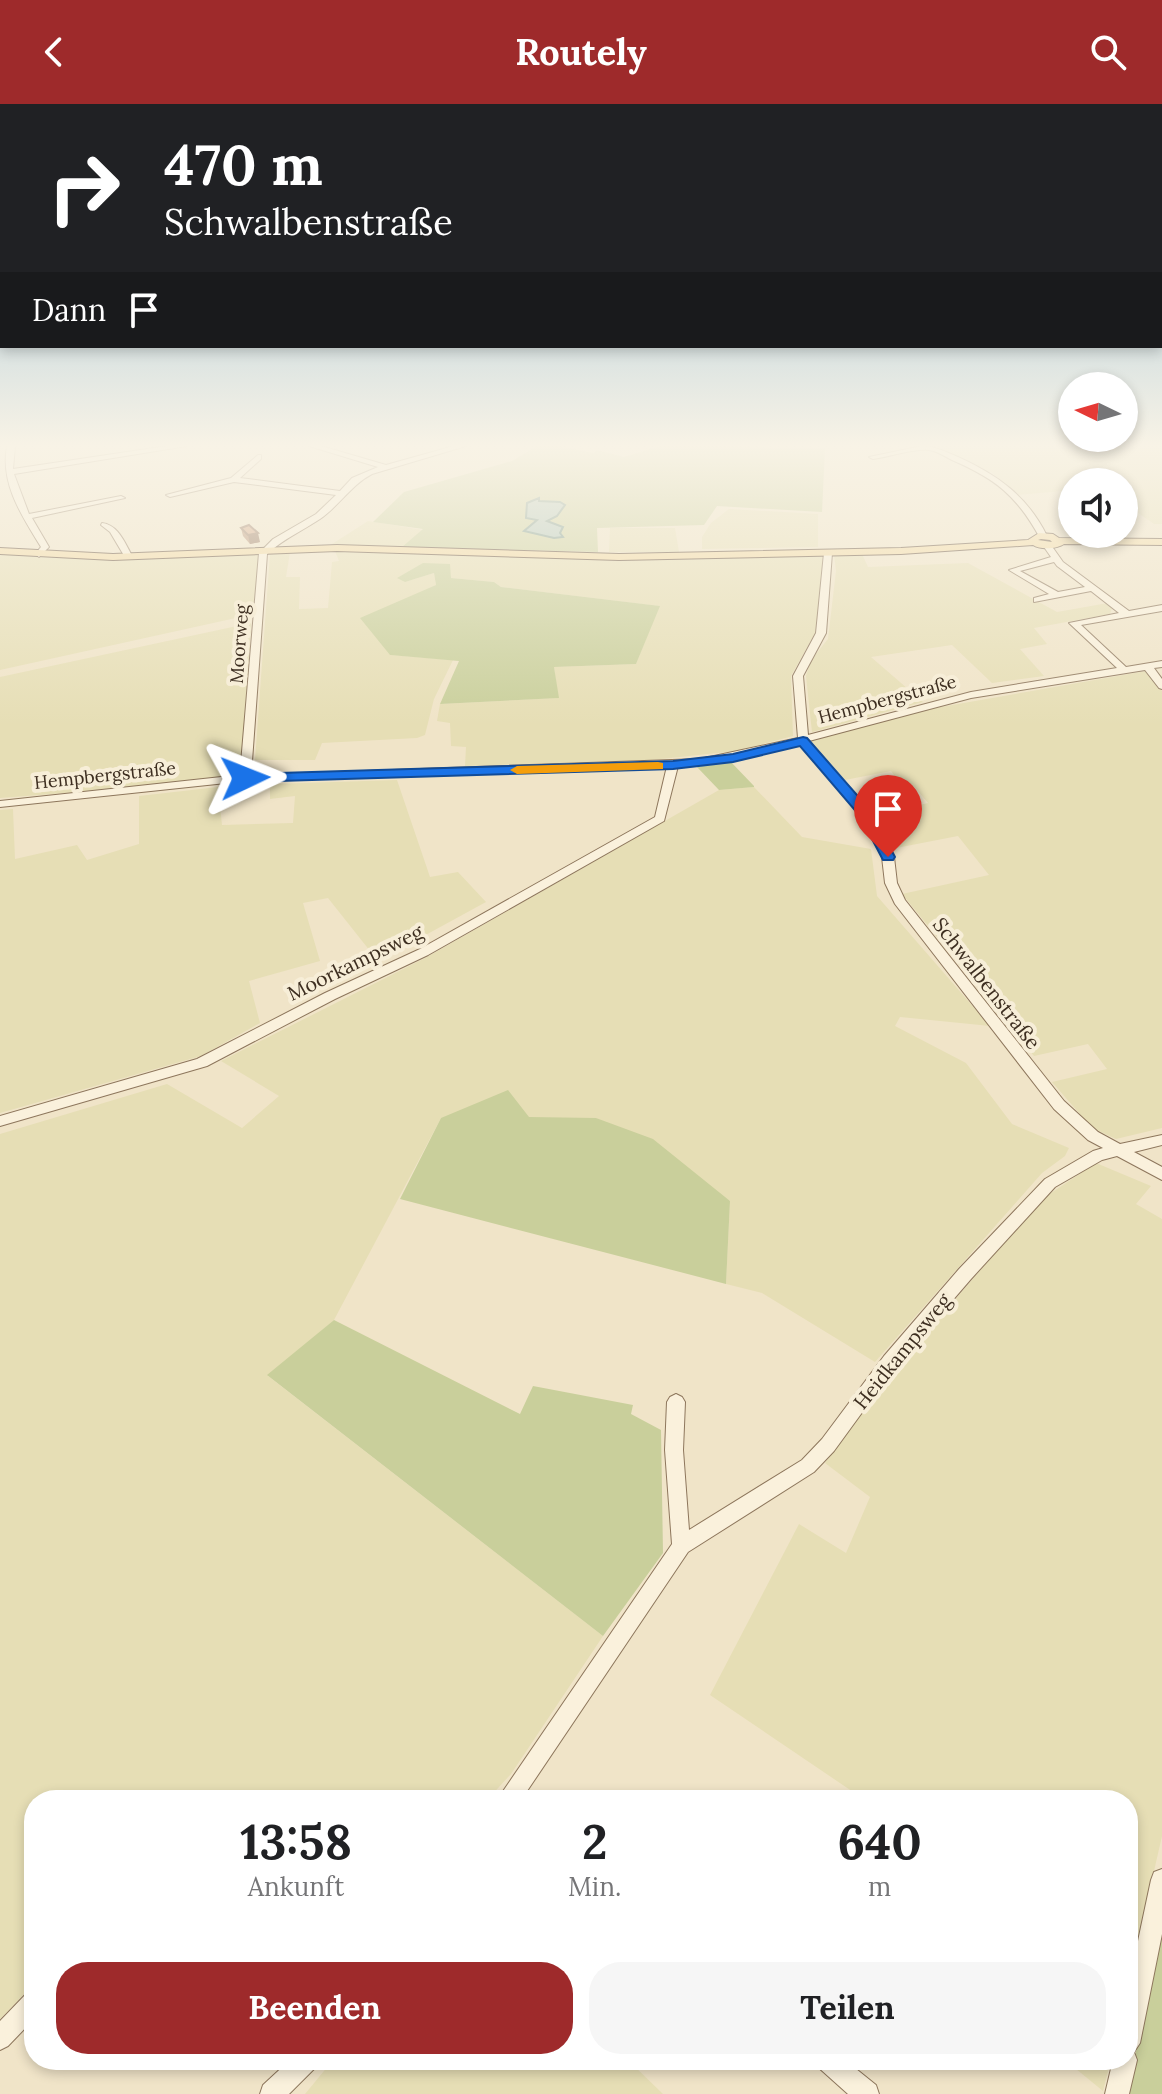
<!DOCTYPE html>
<html lang="de">
<meta charset="utf-8">
<style>
body{margin:0;font-family:Lora,serif;background:#f6f6f6;color:#202124;height:100vh;display:flex;flex-direction:column;font-size:30px;white-space:nowrap}
*{box-sizing:border-box;margin:0}
p{font-size:26px;color:#757577}
.icon{flex:none;width:44px;height:44px;fill:none;stroke:currentColor;stroke-width:2;stroke-linecap:round;stroke-linejoin:round}
.map{position:relative;flex:1;overflow:hidden}
.drawer{position:absolute;left:24px;top:1686px;width:1114px;height:280px;display:flex;flex-direction:column;background:#fff;border-radius:32px;box-shadow:0 4px 12px #0003}
.drawer>*{flex:none}
.top-card{position:absolute;left:0px;top:0px;width:1162px;height:244px;box-shadow:0 4px 12px #0003;background:#202124;color:#fff;overflow:hidden}
.needle{width:52px;rotate:275deg}
.fabs{position:absolute;left:1058px;top:268px;display:grid;gap:16px}
.fabs a{display:grid;place-items:center;width:80px;height:80px;border-radius:50%;background:#fff;box-shadow:0 4px 12px #0003;font-size:40px}
.pin{position:absolute;display:grid;place-items:center;width:68px;height:68px;color:#fff;margin:-82px -34px;border-radius:50% 50% 50% 0;rotate:-45deg;box-shadow:0 0 8px #0007}
.pin .icon{rotate:45deg}
.me{position:absolute;width:88px;margin:-44px;rotate:88deg;stroke-linejoin:round;filter:drop-shadow(0 0 6px #0008)}
.turn{display:flex;align-items:center;gap:28px;height:168px;padding:0 32px;font-size:36px}
.turn .icon{width:104px;height:104px;stroke-width:2.5}
.turn b{display:block;font-size:56px;line-height:68px}
.then{display:flex;align-items:center;height:76px;padding:0 32px;background:#0003;gap:16px;font-size:30px}
.eta{display:flex;justify-content:space-evenly;align-items:center;height:136px;text-align:center}
.eta b{font-size:48px;font-weight:800;line-height:56px}
.primary-button{display:flex;gap:16px;margin-top:auto;padding:16px 32px}
.primary-button a{flex:1;height:92px;border-radius:32px;background:#9e2a2b;color:#fff;font-size:32px;font-weight:800;line-height:92px;text-align:center}
.primary-button a+a{background:#f6f6f6;color:#202124}
header{display:flex;justify-content:space-between;align-items:center;height:104px;padding:0 32px;background:#9e2a2b;color:#fff;font-size:36px;font-weight:800}
.map>svg:first-child{display:block}
</style>
<header><svg class="icon" aria-label="back" viewBox="0 0 24 24"><path d="M15 5l-7 7 7 7"/></svg>Routely<svg class="icon" aria-label="search" viewBox="0 0 24 24"><circle cx="10" cy="10" r="6"/><path d="M15 15l6 6"/></svg></header>
<div class="map">
<svg width="1162" height="1990" viewBox="0 0 1162 1990">
<rect width="100%" height="100%" fill="#f0e4c8"/>
<path fill="#e6deb5" d="M928 342H1162V420H1154L1137 408 1124 409V378H1072V395L1062 387 1017 391 991 368Z
M729 405 818 410V443L702 445V433L711 419Z
M368 417 424 426 402 443 329 442Z
M610 424H675L679 448H609Z
M335 447 581 455 825 452 815 529 791 572 793 632 737 647 651 656 465 662 466 643 451 642 450 619 437 617 440 600 558 594 554 563 636 560 659 502 501 483 494 478 451 474 449 460 405 478 434 469 436 481 413 493 390 551 453 556 434 595 425 631 417 634 322 639 315 656H255L270 449 290 448 286 473H300L299 505 328 504 332 458 339 457Z
M260 449 254 510 0 566V450L112 456Z
M862 450 868 463 968 459 1057 508 1108 499 1112 504 1110 510 1034 524 1047 540 1020 545 1044 572 992 579 952 541 871 553 923 598 812 628 806 572 811 556 828 535 836 467 834 451Z
M251 519 242 670 144 683 0 694V573Z
M1146 567 1162 587V1024L1116 1035 1092 1024 1052 978 1107 965 1088 940 1034 952 902 790 989 771 958 732 891 745 875 711 928 699 912 680 902 681 891 667 845 676 811 637 918 607Z
M397 676 430 773 458 768 486 798 378 857 328 794 303 799 320 857 249 877 260 919 201 952 0 1009V706L13 705 15 755 77 741 87 756 139 740V692L218 683 222 721 293 719 295 692 270 695V680Z
M754 683 802 733 871 745 877 792 990 922 900 913 895 922 966 959 1012 1020 1069 1044 1065 1052 1042 1069 875 1258 762 1189 726 1180 730 1097 596 1014H441L334 1216 268 1272 603 1532 511 1670 487 1696H34V1880L0 1915V1030L167 980 242 1024 279 992 221 957 427 853 719 686Z
M1096 1059 1151 1082 1136 1100 1162 1115V1732L1128 1881V1696H865L710 1591 799 1420 846 1449 870 1393 825 1359 888 1273 1042 1095Z
M333 1956H628L663 1990H305Z
M1065 1956H1111L1103 1987Z"/>
<path fill="#c9cf9b" d="M537 342H557L594 349 597 346 624 353 660 342 825 344 822 408 717 402 704 421 597 424 598 448 402 443 423 425 373 418 404 388 512 357Z
M423 459 450 460 451 474 494 478 501 483 660 502 636 560 554 563 559 594 440 600 459 557 390 551 360 514 436 481 434 469 405 478 397 474Z
M730 657 754 682V683L719 686 697 663Z
M508 986 529 1013 596 1014 653 1035 730 1097 726 1180 400 1095 441 1014Z
M334 1216 520 1310 533 1282 633 1301 631 1310 661 1326 663 1449 603 1532 267 1271Z
M1162 1824V1990H1127Z"/>
<path fill="#a9c4bc" stroke="#6f938a" stroke-width="2" d="M539 394V397L560 398 565 401 557 412 547 417 563 423 560 429 563 433 554 434 524 427 537 416 526 414 527 399Z"/>
<g fill="none" stroke-linecap="round" stroke-linejoin="round">
<g stroke="#8d765c" stroke-width="2">
<path id="minor" d="M7 342H15L13 365 167 342H187L14 370 29 410 121 392 125 394 32 414 49 443 39 453 35 450 41 443C22 412 0 380 7 342Z
M309 342H321L386 361 454 342H466L372 370C351 381 339 402 320 415 302 427 283 435 267 450L251 671 700 655 798 634 793 572 816 529 824 449 828 446 832 449 826 529 803 572 808 631 971 588 1117 564 1069 519 1119 509 1091 487 1034 498V494L1049 490 1009 466 1051 453 1044 443 1045 441H1051L1063 458 1129 507 1162 501V507L1081 521 1126 563 1162 557V563L1154 564 1162 575V585L1159 584 1145 566 971 594 809 637 872 710 894 753 897 779 905 796 1064 997 1098 1028 1120 1040 1162 1031V1041L1134 1048 1162 1063V1076L1117 1052 1102 1056 1055 1083 971 1175 896 1262 834 1347 814 1368 688 1448 521 1696H497L672 1440 665 1346 667 1298 670 1293 676 1290 682 1293 685 1298 683 1346 689 1426 802 1356 822 1335 884 1252 959 1165 1045 1075 1093 1047 1103 1044 1088 1036 1054 1005 895 800 885 779 882 753 861 711 800 640 731 656 678 662 664 717 428 851 335 895 207 962 0 1022V1012L197 955 325 889 420 845 655 713 667 662 245 677 0 703V697L240 671 259 449 273 435 316 410 336 391 234 378 170 393 166 391 231 374 258 351H261V355L240 374 340 387 352 374 378 363ZM1054 458 1057 462 1085 483 1058 488 1020 467Z
M922 342C935 342 946 348 958 353 998 371 1028 393 1047 432L1046 434H1040C1017 392 996 375 952 356 946 353 937 347 929 346 915 344 888 353 873 355L869 353Z
M102 419C119 421 125 440 133 453L132 455H126L110 428 101 421Z
M1162 1765V1830L1140 1939 1134 1948 1137 1956 1129 1990H1105L1113 1956H1128V1884L1151 1776 1154 1768Z
M34 1886V1915L8 1942 0 1946V1917L26 1890Z
M290 1956H319L315 1964 289 1990H260L263 1981Z
M815 1956H845L876 1981 879 1990H848L819 1964Z"/>
</g>
<g stroke="#5b4430" stroke-width="2">
<path id="major" d="M1039 429 1053 430 1059 434 1162 435V441L1064 440C1057 445 1040 446 1033 441L901 450 619 456 337 447 113 456 0 450V444L113 450 337 441 619 450 901 444 1028 436ZM1041 435 1050 436 1052 438 1038 436Z"/>
</g>
<use href="#minor" fill="#faf1dc" fill-rule="evenodd"/>
<use href="#major" fill="#f3d9a0" fill-rule="evenodd"/>
</g>
<path fill="#b2896c" d="M241 424 260 438 250 440 243 432Z"/>
<path fill="#916f58" d="M258 429 260 438 250 440 248 431Z"/>
<path fill="#cf9f7d" stroke="#916f58" stroke-width="2" d="M249 421 258 429 248 431 241 424Z"/>
<linearGradient id="sky" x2="0" y2="1"><stop stop-color="#8fbad6"/><stop offset="0.55" stop-color="#f8f3e6"/><stop offset="1" stop-color="#f8f3e6" stop-opacity="0"/></linearGradient>
<rect width="1162" height="621" fill="url(#sky)"/>
<path fill="#1a73e8" stroke="#114b97" stroke-width="2" d="M803 633 807 634 871 707 895 753 893 756H883L860 712 800 642 733 658 673 665 245 678 238 674 245 670 673 657 733 650Z"/>
<path fill="#f59e0b" d="M658 658 663 659V665L517 670 510 666 517 662Z"/>
<g text-anchor="middle" dominant-baseline="central" stroke-width="8" stroke-linejoin="round" paint-order="stroke">
<g font-size="18" fill="#3d2e20" stroke="#f7eed8">
<text transform="translate(239 540) rotate(-86)">Moorweg</text>
<text transform="translate(887 595) rotate(-15)">Hempbergstraße</text>
<text transform="translate(105 671) rotate(-6)">Hempbergstraße</text>
</g>
<g font-size="20" fill="#3d2e20" stroke="#f7eed8">
<text transform="translate(355 858) rotate(-26)">Moorkampsweg</text>
<text transform="translate(987 879) rotate(52)">Schwalbenstraße</text>
<text transform="translate(902 1247) rotate(-51)">Heidkampsweg</text>
</g>
</g>
</svg>
<div class="fabs">
<a><svg class="needle" viewBox="-14 -14 28 28"><path d="M0-13l5 13h-10z" fill="#e53935"/><path d="M0 13l5-13h-10z" fill="#757577"/></svg></a>
<a><svg class="icon" aria-label="sound" viewBox="0 0 24 24"><path d="M4 9h4l5-4v14l-5-4H4zM17 9q2 3 0 6"/></svg></a>
</div>
<div class="pin" style="left:888px;top:753px;background:#d93025"><svg class="icon" aria-label="arrive" viewBox="0 0 24 24"><path d="M6 21V4h12l-3 4 3 4H6"/></svg></div>
<svg class="me" style="left:245px;top:674px" viewBox="-20 -20 40 40"><path d="M0-17L14 15 0 8-14 15z" fill="#1a73e8" stroke="#fff" stroke-width="4"/></svg>
<div class="top-card">
<div class="turn"><svg class="icon" aria-label="right" viewBox="0 0 24 24"><path d="M7 20v-9h11M14 6l5 5-5 5"/></svg><div><b>470 m</b>Schwalbenstraße</div></div>
<div class="then">Dann<svg class="icon" aria-label="arrive" viewBox="0 0 24 24"><path d="M6 21V4h12l-3 4 3 4H6"/></svg></div>
</div>
<section class="drawer">
<div class="eta">
<div><b>13:58</b><p>Ankunft</p></div>
<div><b>2</b><p>Min.</p></div>
<div><b>640</b><p>m</p></div>
</div>
<div class="primary-button"><a>Beenden</a><a>Teilen</a></div>
</section>
</div>
